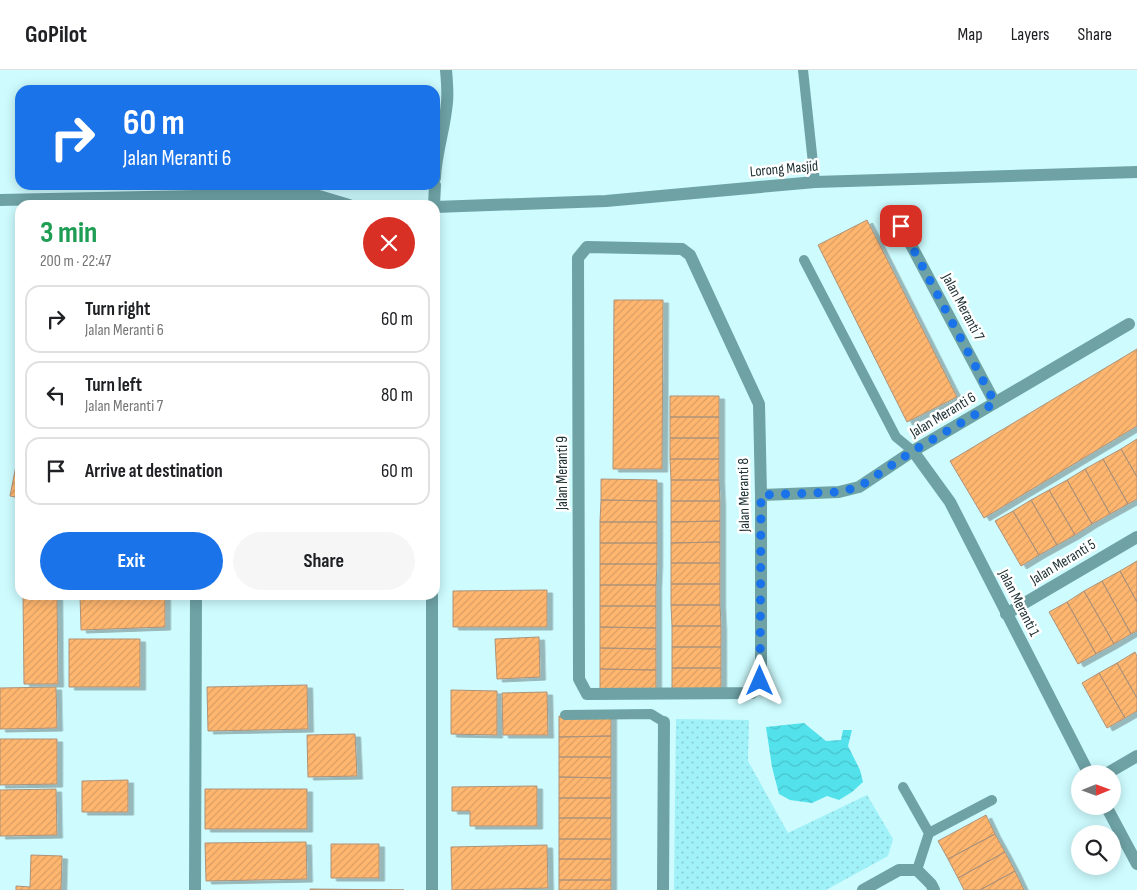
<!DOCTYPE html>
<meta charset="utf-8">
<style>
body{margin:0;font-family:"Sofia Sans Condensed",sans-serif;background:#f6f6f6;color:#202124;height:100vh;display:flex;flex-direction:column;font-size:19px;white-space:nowrap}
*{box-sizing:border-box;margin:0}
p{font-size:16px;color:#757577}
.icon{flex:none;width:28px;height:28px;fill:none;stroke:currentColor;stroke-width:2;stroke-linecap:round;stroke-linejoin:round}
.map{position:relative;flex:1;overflow:hidden}
.details{position:absolute;left:15px;top:130px;width:425px;height:400px;display:flex;flex-direction:column;background:#fff;border-radius:15px;box-shadow:0 2px 12px #0003}
.details>*{flex:none}
.banner{position:absolute;left:15px;top:15px;width:425px;height:105px;border-radius:15px;box-shadow:0 2px 12px #0003;background:#1a73e8;color:#fff;overflow:hidden}
.needle{width:32px;rotate:89deg}
.buttons{position:absolute;left:1071px;top:695px;display:grid;gap:10px}
.buttons a{display:grid;place-items:center;width:50px;height:50px;border-radius:50%;background:#fff;box-shadow:0 2px 12px #0003;font-size:25px}
.pin{position:absolute;display:grid;place-items:center;width:42px;height:42px;color:#fff;margin:-21px;border-radius:10px;box-shadow:0 2px 8px #0006}
.me{position:absolute;width:55px;margin:-28px;rotate:0deg;stroke-linejoin:round;filter:drop-shadow(0 0 4px #0008)}
.turn{display:flex;align-items:center;gap:18px;height:105px;padding:0 25px;font-size:22px}
.turn .icon{width:65px;height:65px;stroke-width:2.5}
.turn b{display:block;font-size:35px;line-height:42px}
.round{display:grid;place-items:center;flex:none;width:52px;height:52px;border-radius:26px;background:#f6f6f6}
.head{display:flex;align-items:center;justify-content:space-between;height:85px;padding:0 25px}
h1{font-size:30px;font-weight:700;line-height:38px;color:#1e9e55}
.cta{display:flex;gap:10px;margin-top:auto;padding:10px 25px}
.cta a{flex:1;height:58px;border-radius:30px;background:#1a73e8;color:#fff;font-size:20px;font-weight:700;line-height:58px;text-align:center}
.cta a+a{background:#f6f6f6;color:#202124}
ul{padding:0;list-style:none}
li{display:flex;align-items:center;gap:15px;height:68px;margin:0 10px 8px;padding:0 15px;border:2px solid #e0e0e0;border-radius:15px}
li div{flex:1}
li b{display:block;font-size:19px}
li em{font-style:normal}
header{display:flex;align-items:center;gap:30px;box-sizing:border-box;height:70px;padding:0 25px;background:#fff;border-bottom:1px solid #e0e0e0}
header strong{font-size:24px}
nav{display:flex;gap:28px;margin-inline-start:auto;font-size:18px}
.map>svg:first-child{display:block}
</style>
<header>
<strong>GoPilot</strong>
<nav><a>Map</a><a>Layers</a><a>Share</a></nav>
</header>
<div class="map">
<svg width="1137" height="820" viewBox="0 0 1137 820">
<defs>
<pattern id="park-dots" width="8" height="8" patternUnits="userSpaceOnUse" patternTransform="scale(1.25)"><rect width="8" height="8" fill="#a0f1f8"/><path d="M2 2h.1M6 6h.1" fill="none" stroke="#8acfd5" stroke-width="1.8" stroke-linecap="round"/></pattern>
<pattern id="water-waves" width="16" height="10" patternUnits="userSpaceOnUse" patternTransform="scale(1.25)"><rect width="16" height="10" fill="#53e2ec"/><path d="M0 5q4-4 8 0t8 0" fill="none" stroke="#48c2cb"/></pattern>
<pattern id="building-hatch" width="6" height="6" patternUnits="userSpaceOnUse" patternTransform="scale(1.25)"><rect width="6" height="6" fill="#ffb770"/><path d="M-1 1l2-2M0 6l6-6M5 7l2-2" fill="none" stroke="#da9e62"/></pattern>
<filter id="shadow"><feDropShadow dx="5.5" dy="3" stdDeviation="0" flood-color="#0004"/></filter>
</defs>
<rect width="100%" height="100%" fill="#cdfbfe"/>
<path fill="url(#park-dots)" d="M676 649 749 650 748 691 788 763 867 725 893 769 888 786 826 820H674Z"/>
<path fill="url(#water-waves)" d="M804 653 826 671 841 670 843 660H852L848 676 860 700 863 712 852 722 839 730 827 726 812 733 790 730 779 724 772 697 766 657Z"/>
<path fill="url(#building-hatch)" stroke="#ad927a" filter="url(#shadow)" d="M867 150 957 327 907 352 818 175Z
M614 230H663L662 399H613Z
M1137 279V356L984 448 950 391Z
M670 326H719V347H670Z
M670 347H719V368H670Z
M670 368H719V389H670Z
M1137 369V407L1121 379Z
M20 375V428L10 426Z
M1121 379 1137 407V429L1128 434 1103 389Z
M670 389H719V410H671Z
M1103 389 1128 434 1110 444 1085 399Z
M1085 399 1110 444 1092 454 1067 410Z
M601 409 657 410V431L601 430Z
M671 410H719L720 431H671Z
M1067 410 1092 454 1075 465 1049 420Z
M1049 420 1075 465 1057 475 1031 430Z
M601 430 657 431V452H600Z
M1031 430 1057 475 1039 485 1013 441Z
M671 431H720V451L671 452Z
M1013 441 1039 485 1021 496 995 451Z
M720 451V472L671 473V452Z
M600 452H657V473H600Z
M720 472V493H671V473Z
M600 473H657V494H600Z
M1137 491V532L1120 501Z
M671 493H720V514H671Z
M600 494H657L656 515H600Z
M1120 501 1137 532V561L1131 564 1102 511Z
M1102 511 1131 564 1114 574 1084 521Z
M671 514H720V535H671Z
M600 515H656V536H600Z
M547 520V557H453V521Z
M1084 521 1114 574 1096 584 1067 532Z
M80 525H165V557L81 560Z
M23 526H57L58 614H24Z
M1067 532 1096 584 1078 594 1049 542Z
M671 535H720L721 556H672Z
M600 536H656V558L600 557Z
M672 556H721V577H672Z
M600 557 656 558V579L600 578Z
M539 567 540 607 497 609 495 569Z
M69 569H140V617H69Z
M672 577H721V598H672Z
M600 578 656 579V600L600 599Z
M1135 582 1137 586V628L1117 593Z
M1117 593 1137 628V641L1125 648 1099 603Z
M672 598H721V619H672Z
M600 599 656 600V621H600Z
M1099 603 1125 648 1107 658 1082 613Z
M307 615 308 659 208 661 207 617Z
M56 617 57 658 0 659V618Z
M451 620 497 621V665L451 664Z
M547 622 548 665H503L502 623Z
M559 646H611V666L559 667Z
M355 664 357 706 308 707 307 665Z
M611 666V687H559V667Z
M0 669H57V714L0 715Z
M559 687H611V708L559 707Z
M559 707 611 708V728H559Z
M128 710V742H82V711Z
M537 716V756H470V741H452V717Z
M56 719 57 765 0 766V720Z
M205 719H307V759H205Z
M559 728H611V748H559Z
M986 745 995 764 948 789 938 771Z
M559 748H611V769H559Z
M995 764 1005 782 958 808 948 789Z
M559 769H611V789H559Z
M306 772 307 809 206 811 205 773Z
M331 774H379V808H331Z
M547 775 548 818 452 820 451 777Z
M1005 782 1015 801 980 820H964L958 808Z
M31 785 62 786 61 820H16V816L30 817Z
M559 789H611V810H559Z
M1015 801 1024 820H980Z
M559 810H611V820H559Z
M310 819 404 820H310Z"/>
<g fill="none" stroke-linecap="round" stroke-linejoin="round">
<path stroke="#6ea2a5" stroke-width="10" d="M803 0 815 112
M804 190 896 367 913 381
M565 645 651 644 664 652
M903 717 929 763 917 800
M929 763 992 730"/>
<path stroke="#6ea2a5" stroke-width="12" d="M435 108C436 82 445 58 447 32 448 22 447 11 446 0
M0 130 297 124 319 126 349 135
M434 135 435 115
M435 137 606 131 815 112 1137 102
M901 156 995 333
M587 177 682 179 690 185 759 334 761 425V611L752 623 587 624 579 609 578 188Z
M913 381 950 432 1089 704
M761 425 839 422 859 417 913 381 1129 254
M1006 544 1137 467
M1106 704 1137 686
M1106 736 1137 794
M195 820 196 525
M432 820V525
M663 820 664 652
M863 820 899 800H917L931 814 934 820"/>
</g>
<g fill="none" stroke-linecap="round" stroke-linejoin="round">
<path stroke="#1a73e8" stroke-width="9" stroke-dasharray="0 16.2" d="M760 611 761 425 838 422 859 417 913 381 995 333 901 156"/>
</g>
<g text-anchor="middle" dominant-baseline="central" stroke-width="5" stroke-linejoin="round" paint-order="stroke">
<g font-size="15" fill="#203234" stroke="#fff">
<text transform="translate(784 99) rotate(-5)">Lorong Masjid</text>
<text transform="translate(963 237) rotate(62)">Jalan Meranti 7</text>
<text transform="translate(943 345) rotate(-31)">Jalan Meranti 6</text>
<text transform="translate(562 403) rotate(-90)">Jalan Meranti 9</text>
<text transform="translate(744 425) rotate(-91)">Jalan Meranti 8</text>
<text transform="translate(1063 492) rotate(-31)">Jalan Meranti 5</text>
<text transform="translate(1019 533) rotate(63)">Jalan Meranti 1</text>
</g>
</g>
</svg>
<div class="buttons">
<a><svg class="needle" viewBox="-14 -14 28 28"><path d="M0-13l5 13h-10z" fill="#e53935"/><path d="M0 13l5-13h-10z" fill="#757577"/></svg></a>
<a><svg class="icon" aria-label="search" viewBox="0 0 24 24"><circle cx="10" cy="10" r="6"/><path d="M15 15l6 6"/></svg></a>
</div>
<div class="pin" style="left:901px;top:156px;background:#d93025"><svg class="icon" aria-label="arrive" viewBox="0 0 24 24"><path d="M6 21V4h12l-3 4 3 4H6"/></svg></div>
<svg class="me" style="left:760px;top:611px" viewBox="-20 -20 40 40"><path d="M0-17L14 15 0 8-14 15z" fill="#1a73e8" stroke="#fff" stroke-width="4"/></svg>
<div class="banner">
<div class="turn"><svg class="icon" aria-label="right" viewBox="0 0 24 24"><path d="M7 20v-9h11M14 6l5 5-5 5"/></svg><div><b>60 m</b>Jalan Meranti 6</div></div>
</div>
<section class="details">
<div class="head"><div><h1>3 min</h1><p>200 m · 22:47</p></div><a class="round" style="background:#d93025;color:#fff"><svg class="icon" aria-label="close" viewBox="0 0 24 24"><path d="M6 6l12 12M18 6L6 18"/></svg></a></div>
<ul>
<li><svg class="icon" aria-label="right" viewBox="0 0 24 24"><path d="M7 20v-9h11M14 6l5 5-5 5"/></svg><div><b>Turn right</b><p>Jalan Meranti 6</p></div><em>60 m</em></li>
<li><svg class="icon" aria-label="left" viewBox="0 0 24 24"><path d="M17 20v-9H6M10 6l-5 5 5 5"/></svg><div><b>Turn left</b><p>Jalan Meranti 7</p></div><em>80 m</em></li>
<li><svg class="icon" aria-label="arrive" viewBox="0 0 24 24"><path d="M6 21V4h12l-3 4 3 4H6"/></svg><div><b>Arrive at destination</b></div><em>60 m</em></li>
</ul>
<div class="cta"><a>Exit</a><a>Share</a></div>
</section>
</div>
